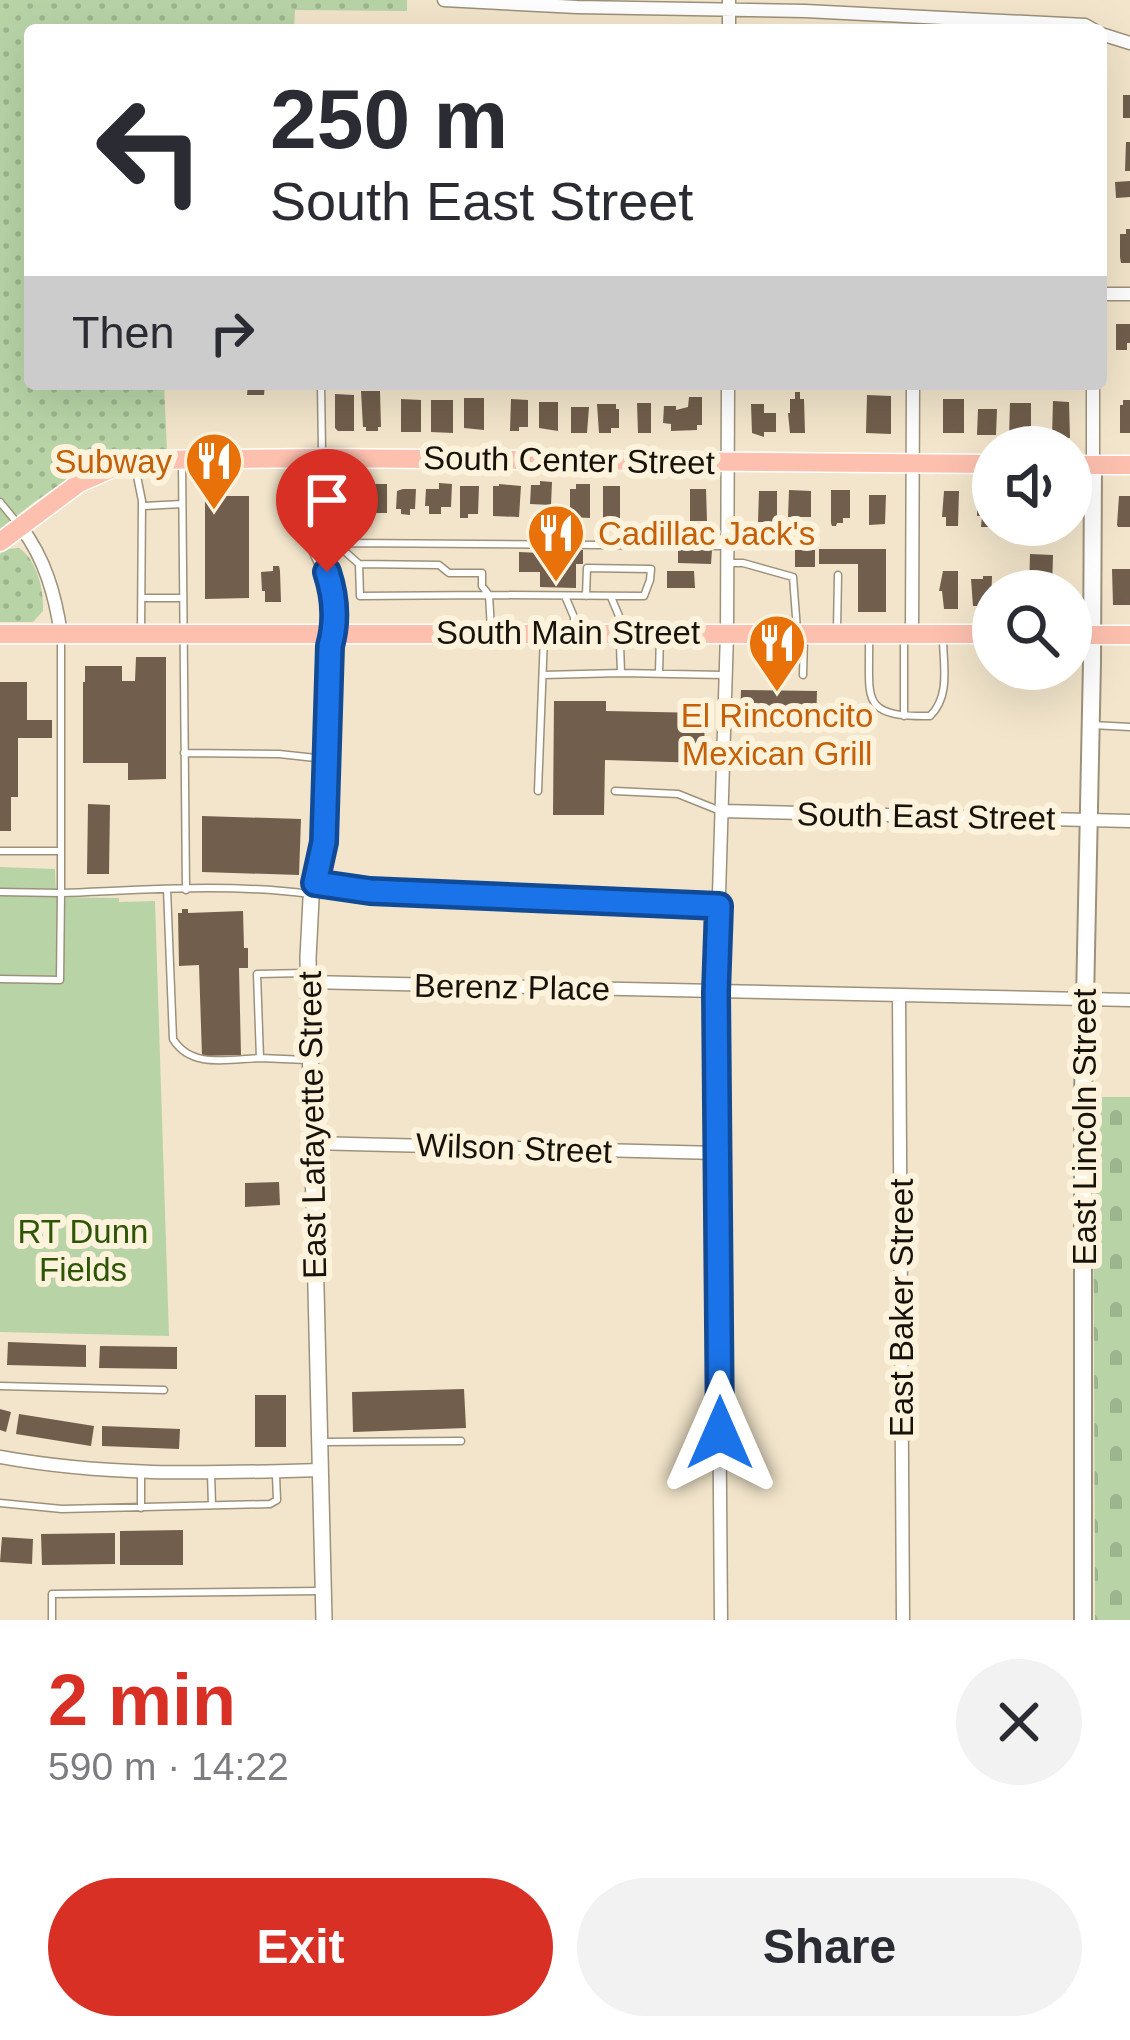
<!DOCTYPE html>
<meta charset="utf-8">
<style>
body{margin:0;font-family:Arial,sans-serif;background:#f2f2f3;color:#2b2b33;height:100vh;display:flex;flex-direction:column;font-size:45px;white-space:nowrap}
*{box-sizing:border-box;margin:0}
p{font-size:39px;color:#7c7c81}
.icon{flex:none;width:66px;height:66px;fill:none;stroke:currentColor;stroke-width:2;stroke-linecap:round;stroke-linejoin:round}
.map{position:relative;height:1620px;overflow:hidden}
.drawer{display:flex;flex-direction:column;background:#fff;flex:1}
.drawer>*{flex:none}
.hud{position:absolute;left:24px;top:24px;width:1083px;height:366px;border-radius:12px;box-shadow:0 12px 48px #0002;background:#fff;color:#2b2b33;overflow:hidden}
.tools{position:absolute;left:972px;top:426px;display:grid;gap:24px}
.tools a{display:grid;place-items:center;width:120px;height:120px;border-radius:50%;background:#fff;box-shadow:0 12px 48px #0002;font-size:60px}
.pin{position:absolute;display:grid;place-items:center;width:102px;height:102px;color:#fff;margin:-123px -51px;border-radius:50% 50% 50% 0;rotate:-45deg;box-shadow:0 0 12px #0007}
.pin .icon{rotate:45deg}
.me{position:absolute;width:132px;margin:-66px;rotate:0deg;stroke-linejoin:round;filter:drop-shadow(0 0 9px #0008)}
.turn{display:flex;align-items:center;gap:42px;height:252px;padding:0 48px;font-size:54px}
.turn .icon{width:156px;height:156px;stroke-width:2.5}
.turn b{display:block;font-size:84px;line-height:102px}
.then{display:flex;align-items:center;height:114px;padding:0 48px;background:#0003;gap:24px;font-size:45px}
.round{display:grid;place-items:center;flex:none;width:126px;height:126px;border-radius:63px;background:#f2f2f3}
.summary{display:flex;align-items:center;justify-content:space-between;height:204px;padding:0 48px}
h1{font-size:72px;font-weight:600;line-height:90px;color:#d93025}
.action{display:flex;gap:24px;margin-top:auto;padding:24px 48px}
.action a{flex:1;height:138px;border-radius:72px;background:#d93025;color:#fff;font-size:48px;font-weight:600;line-height:138px;text-align:center}
.action a+a{background:#f2f2f3;color:#2b2b33}
.map>svg:first-child{display:block}
</style>
<div class="map">
<svg width="1130" height="1620" viewBox="0 0 1130 1620">
<defs>
<pattern id="grass-dots" width="8" height="8" patternUnits="userSpaceOnUse" patternTransform="scale(3)"><rect width="8" height="8" fill="#b8d4a7"/><path d="M2 2h.1M6 6h.1" fill="none" stroke="#9db58e" stroke-width="1.8" stroke-linecap="round"/></pattern>
<pattern id="cemetery-stones" width="16" height="16" patternUnits="userSpaceOnUse" patternTransform="scale(3)"><rect width="16" height="16" fill="#b8d4a7"/><path d="M2 7V4a2 2 0 0 1 4 0v3zM10 15v-3a2 2 0 0 1 4 0v3z" fill="#9db58e"/></pattern>
</defs>
<rect width="100%" height="100%" fill="#f2e5cb"/>
<path fill="url(#grass-dots)" d="M0 0H407V11L295 10 294 30H30V384H164L167 450C96 453 54 486 0 529Z
M19 548C37 560 44 590 43 611L33 622H0V554L6 549Z"/>
<path fill="url(#cemetery-stones)" d="M1093 1097H1130V1620H1095Z"/>
<path fill="#b8d4a7" d="M0 867 55 869 56 897 119 898V902L155 901 169 1336 0 1332Z"/>
<path fill="#715e4c" d="M1123 95H1130V118H1123Z
M1126 142H1130V171H1125Z
M1130 181V197L1116 198 1115 182Z
M1126 229H1130V263H1121L1120 257V234H1126Z
M1116 324H1130V343H1127V350H1116Z
M248 384H265L264 395H247Z
M361 391H380L381 427H378V431H366V427H363Z
M795 392H800V399H804L805 433H790L788 413H790V399H795Z
M335 394 354 395V431H338L335 428Z
M867 395 891 396V434L866 433Z
M689 397H702V425H697V430L671 431V424L663 423 664 406H676V410L688 407Z
M464 398H484V430L464 428Z
M401 399 421 400V432H401Z
M511 399 528 400V427H519V431H510Z
M943 399H964V433H943Z
M431 400H453V433L431 432Z
M1123 400H1130V433H1120V405H1123Z
M1053 401 1069 402 1070 438 1052 437Z
M539 402H558V431L539 428Z
M637 403H651V433H638Z
M1010 403H1031V437H1009Z
M597 404H616V409H619V428H611V433H599Z
M751 404H764V413H776V432H764V437L752 433Z
M571 407H589L587 433H571Z
M978 409H997L996 435H977Z
M540 481 552 482 551 505 530 504 531 485H540Z
M439 483 452 484 451 507H441V514H429V506H425L426 489H439Z
M370 484H387V513H370Z
M499 484 521 486 519 517 493 516V486H499Z
M576 484H590V518L570 517V489H576Z
M460 486H479L478 514H468V518H460Z
M603 486H620V520H603Z
M336 487 356 489V506H328V490H336Z
M403 489H416L415 509H410V515L401 514V509H396L397 491Z
M690 489H706L707 521H690Z
M789 490 811 491V517H788Z
M831 490H850V518H843V523H837L836 526H832L831 523Z
M978 490H993L991 527H981L982 516H977Z
M759 491H777V522H758Z
M944 491H959L958 526H946V517H942Z
M869 495H886L885 524 869 525Z
M205 496H249V598L205 599Z
M1119 496H1130V527H1118L1117 525Z
M678 549 712 550 711 564 678 563Z
M819 549H886V612H858V564H819Z
M540 550H583V564H576V588L540 587V572H519V552L540 553Z
M795 550H815V567H795Z
M1030 554 1053 555 1052 591H1029Z
M273 566H279L280 571 281 602H265V591H262L261 572 273 571Z
M1112 569H1130V605H1113Z
M667 571H694L695 588H667Z
M943 571H958V609H944L942 591H939Z
M983 576H992L991 606H973L971 579H983Z
M136 657H166V779L128 780V763H83V682H85V666H122V681H135Z
M0 682H27V720H52V738H18V797H11V831H0Z
M741 690 817 691 816 726 740 724Z
M554 701H606V711L704 713 705 763 605 760 604 815H553Z
M88 804 110 805 109 874H87Z
M202 816 301 819 299 875 202 872Z
M182 909H188V913L243 911 244 948H248V968H239L241 1055 202 1056 199 965 179 966 178 913H182Z
M279 1182 280 1205 245 1207V1183Z
M8 1342 86 1345V1367L7 1365Z
M100 1346 177 1347V1369L99 1368Z
M464 1389 466 1428 353 1432 352 1392Z
M255 1395H286V1447H255Z
M0 1409 11 1412 6 1432 0 1430Z
M19 1414 94 1426 91 1446 16 1434Z
M102 1426 180 1429 179 1449 102 1446Z
M183 1530V1565H120V1531Z
M115 1533V1564L42 1565 41 1534Z
M2 1537 33 1539 32 1564 0 1562Z"/>
<g fill="none" stroke-linecap="round" stroke-linejoin="round">
<g stroke="#9d9179" stroke-width="9">
<path id="service" d="M321 384 322 452
M182 462 186 890
M135 466 142 501 141 632
M0 502 18 524
M144 506 182 504
M341 548 359 564
M318 549 341 548 351 543 724 546
M729 563H743L793 577 797 630
M359 564 439 565 449 573H482V586L489 595 360 596Z
M565 596 574 617V629
M611 597 619 616 621 673 723 675
M142 598H183
M491 629 489 595 644 596 650 580 651 569 587 568 586 596
M837 630 838 575
M61 638V893C143 890 228 883 309 894
M869 640C870 700 859 717 930 716 951 696 943 664 943 638
M659 673 660 635
M543 675 621 673
M803 675 804 637
M904 716V636
M1092 725 1130 727
M184 753 279 754 325 759
M538 791 544 636
M615 791 678 794 718 810
M0 851H61
M167 889 173 1039C191 1069 229 1059 260 1058
M0 892 61 893 60 980 0 979
M305 973 257 974 260 1058 307 1060
M0 1386 164 1390
M323 1442 461 1441
M211 1473 212 1505
M0 1503 62 1509 270 1504 277 1500 276 1475
M141 1508V1473
M52 1620V1594L320 1591"/>
</g>
<g stroke="#9d9179" stroke-width="15">
<path id="minor" d="M444 0 577 7 805 11 1085 25 1094 30
M729 30V0
M1101 34 1130 43
M1101 294H1130
M1093 465V384
M21 527C45 559 55 594 61 634
M912 634 913 384
M722 811 1130 821
M315 883 370 891 719 906
M308 982 1130 1000
M899 996 903 1620
M311 1143 718 1153
M0 1457C110 1477 210 1473 320 1470
M721 1620 716 992 727 633 728 384"/>
</g>
<g stroke="#9d9179" stroke-width="18">
<path id="tertiary" d="M301 458 303 521 327 572 333 593 334 633 330 646 324 842 311 899 308 958 324 1620"/>
</g>
<g stroke="#9d9179" stroke-width="20">
<path id="secondary" d="M1083 1620V1098L1092 662 1093 465"/>
</g>
<g stroke="#fff" stroke-width="21">
<path id="primary" d="M1071 465H1130
M0 542 79 483 113 468 145 460 322 458 993 464
M0 634H993
M1071 635H1130"/>
</g>
<use href="#service" stroke="#fff" stroke-width="6"/>
<use href="#minor" stroke="#fff" stroke-width="12"/>
<use href="#tertiary" stroke="#fff" stroke-width="15"/>
<use href="#secondary" stroke="#fff" stroke-width="16"/>
<use href="#primary" stroke="#fdc0ae" stroke-width="18"/>
</g>
<g fill="none" stroke-linecap="round" stroke-linejoin="round">
<g stroke="#114b97" stroke-width="30">
<path id="route" d="M327 572C335 596 337 621 330 646L324 842 315 883 370 891 719 906 716 992 720 1433"/>
</g>
<use href="#route" stroke="#1a73e8" stroke-width="21"/>
</g>
<defs>
<g id="restaurant-pin" transform="scale(3)"><path d="M0 17L-7.5 6A9.5 9.5 0 1 1 7.5 6Z" fill="#e8710a" stroke="#fdf3dd"/><path d="M-5-6h1v4h1v-4h1v4h1v-4h1v5L-1.5 .5V6h-2V.5L-5-1ZM5-6V6H3V1.5H1.5Q1.5-4 5-6Z" fill="#fff"/></g>
</defs>
<g fill-rule="evenodd">
<use href="#restaurant-pin" x="214" y="461"/>
<use href="#restaurant-pin" x="556" y="533"/>
<use href="#restaurant-pin" x="777" y="643"/>
</g>
<g text-anchor="middle" dominant-baseline="central" stroke-width="12" stroke-linejoin="round" paint-order="stroke">
<g font-size="33" fill="#17130a" stroke="#fdf3dd">
<text transform="translate(569 460) rotate(1)">South Center Street</text>
<text x="568" y="632">South Main Street</text>
<text transform="translate(926 816) rotate(1)">South East Street</text>
<text transform="translate(512 987) rotate(1)">Berenz Place</text>
<text transform="translate(312 1125) rotate(-91)">East Lafayette Street</text>
<text transform="translate(1084 1127) rotate(-90)">East Lincoln Street</text>
<text transform="translate(514 1148) rotate(2)">Wilson Street</text>
<text transform="translate(901 1308) rotate(-90)">East Baker Street</text>
</g>
<g font-size="33" fill="#c56008" stroke="#fdf3dd" text-anchor="end">
<text x="172" y="461">Subway</text>
<text x="598" y="533" text-anchor="start">Cadillac Jack's</text>
<text x="777" y="715" text-anchor="middle">El Rinconcito<tspan x="777" dy="38">Mexican Grill</tspan></text>
</g>
<g font-size="33" fill="#2d5504" stroke="#fdf3dd">
<text x="83" y="1231">RT Dunn<tspan x="83" dy="38">Fields</tspan></text>
</g>
</g>
</svg>
<div class="tools">
<a><svg class="icon" aria-label="sound" viewBox="0 0 24 24"><path d="M4 9h4l5-4v14l-5-4H4zM17 9q2 3 0 6"/></svg></a>
<a><svg class="icon" aria-label="search" viewBox="0 0 24 24"><circle cx="10" cy="10" r="6"/><path d="M15 15l6 6"/></svg></a>
</div>
<div class="pin" style="left:327px;top:572px;background:#d93025"><svg class="icon" aria-label="arrive" viewBox="0 0 24 24"><path d="M6 21V4h12l-3 4 3 4H6"/></svg></div>
<svg class="me" style="left:720px;top:1433px" viewBox="-20 -20 40 40"><path d="M0-17L14 15 0 8-14 15z" fill="#1a73e8" stroke="#fff" stroke-width="4"/></svg>
<div class="hud">
<div class="turn"><svg class="icon" aria-label="left" viewBox="0 0 24 24"><path d="M17 20v-9H6M10 6l-5 5 5 5"/></svg><div><b>250 m</b>South East Street</div></div>
<div class="then">Then<svg class="icon" aria-label="right" viewBox="0 0 24 24"><path d="M7 20v-9h11M14 6l5 5-5 5"/></svg></div>
</div>
</div>
<section class="drawer">
<div class="summary"><div><h1>2 min</h1><p>590 m · 14:22</p></div><a class="round"><svg class="icon" aria-label="close" viewBox="0 0 24 24"><path d="M6 6l12 12M18 6L6 18"/></svg></a></div>
<div class="action"><a>Exit</a><a>Share</a></div>
</section>
